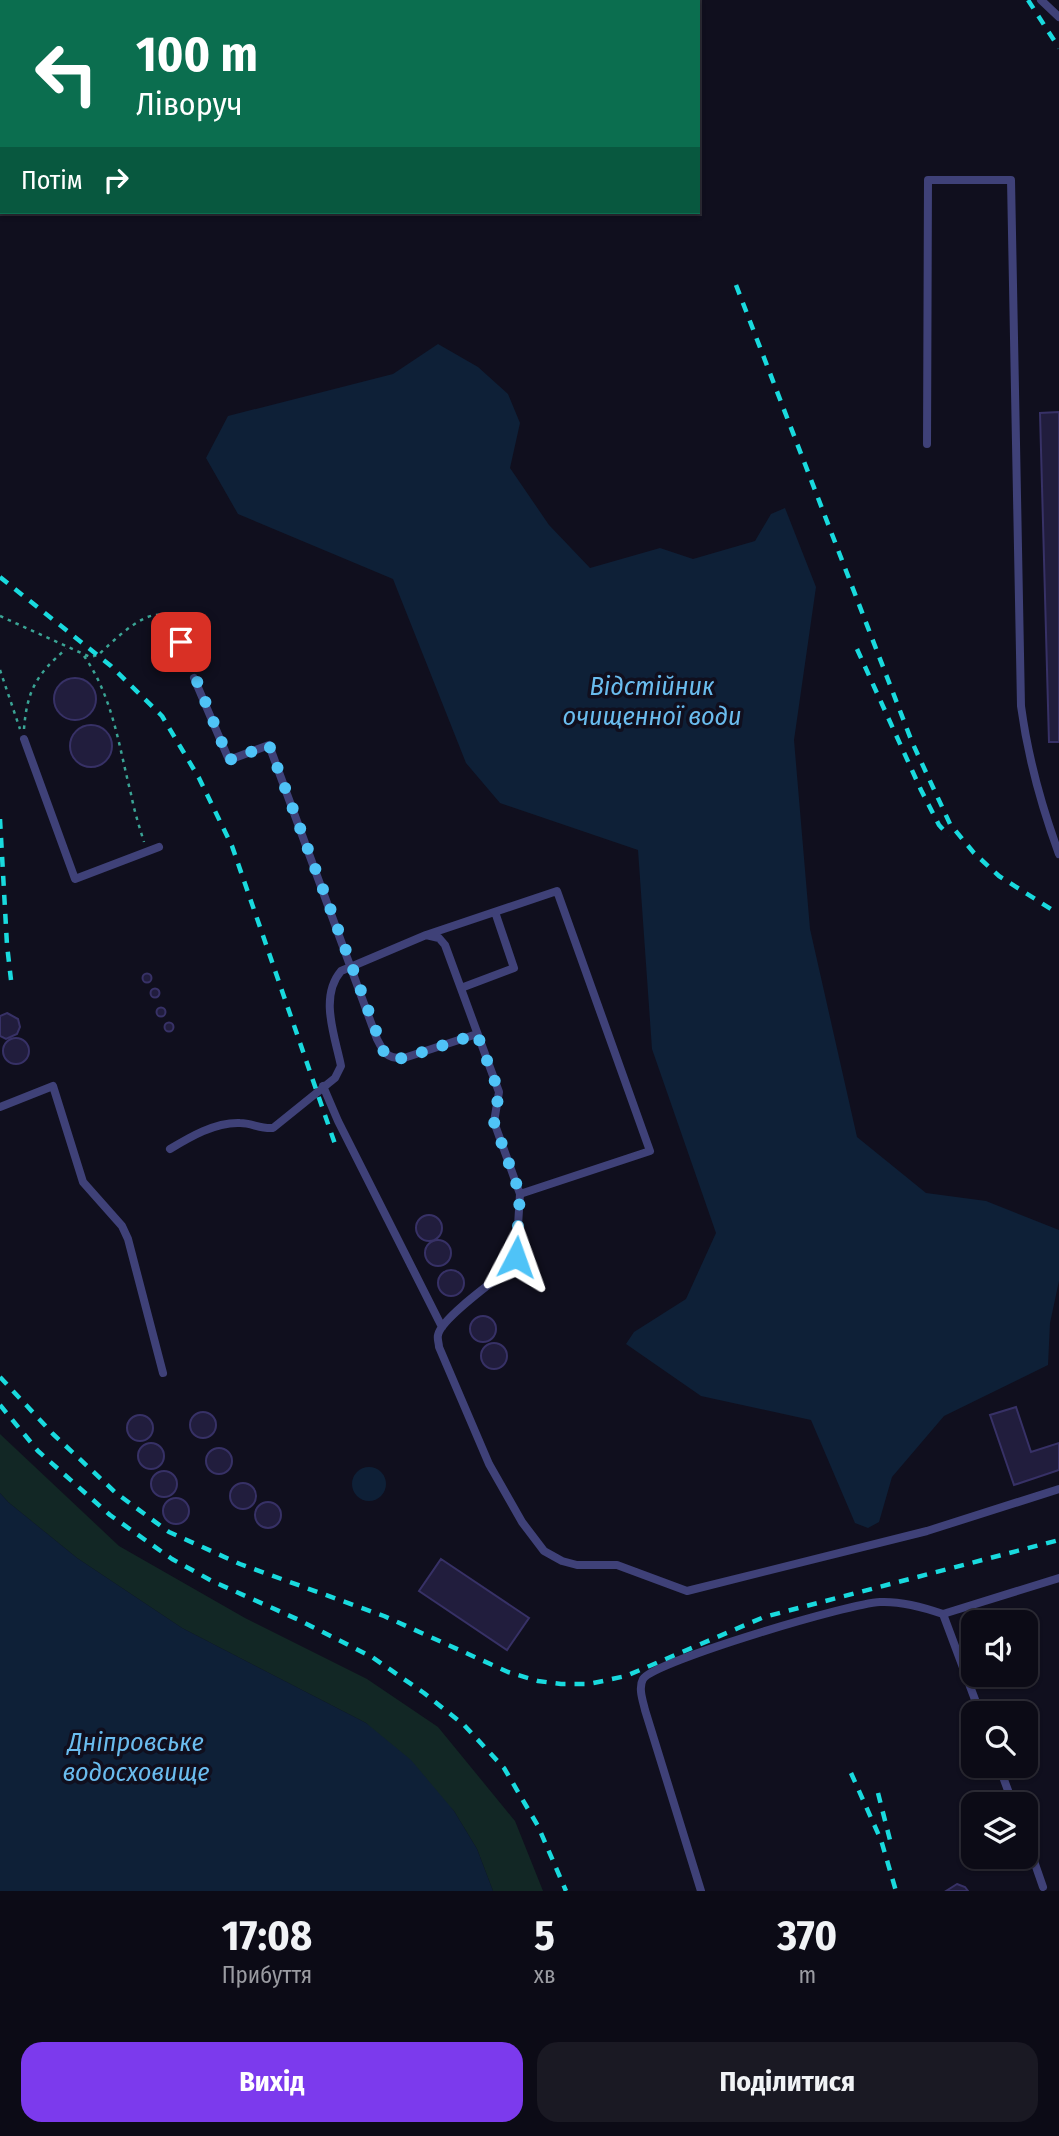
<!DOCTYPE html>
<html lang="uk">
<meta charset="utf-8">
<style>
body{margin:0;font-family:"Fira Sans Condensed",sans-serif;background:#1a1923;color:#f1f3f6;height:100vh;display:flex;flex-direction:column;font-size:26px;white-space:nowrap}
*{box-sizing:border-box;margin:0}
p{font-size:23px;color:#9a9ba1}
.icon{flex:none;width:38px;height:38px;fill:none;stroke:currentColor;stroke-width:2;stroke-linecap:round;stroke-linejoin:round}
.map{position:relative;height:1891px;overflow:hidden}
.drawer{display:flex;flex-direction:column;background:#0c0b16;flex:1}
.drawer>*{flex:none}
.guide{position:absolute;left:0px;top:0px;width:700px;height:214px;box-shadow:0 2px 5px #0004,0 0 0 2px #2c2b35;background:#0b6e4f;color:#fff;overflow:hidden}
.fabs{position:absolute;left:961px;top:1610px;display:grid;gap:14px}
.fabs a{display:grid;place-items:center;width:77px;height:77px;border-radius:14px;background:#0c0b16;box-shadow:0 2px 5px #0004,0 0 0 2px #2c2b35;font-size:35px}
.pin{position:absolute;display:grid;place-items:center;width:60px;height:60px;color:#fff;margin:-30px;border-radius:14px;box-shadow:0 4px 10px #0006}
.me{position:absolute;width:77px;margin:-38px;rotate:4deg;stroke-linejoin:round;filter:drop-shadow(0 0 5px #0008)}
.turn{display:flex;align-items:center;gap:24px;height:147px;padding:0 21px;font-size:32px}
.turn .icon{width:91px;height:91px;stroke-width:2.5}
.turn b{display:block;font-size:49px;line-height:60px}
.then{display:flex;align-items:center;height:66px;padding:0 21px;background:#0003;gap:14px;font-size:26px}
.eta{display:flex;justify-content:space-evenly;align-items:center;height:119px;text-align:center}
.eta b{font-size:42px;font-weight:700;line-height:49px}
.cta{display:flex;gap:14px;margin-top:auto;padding:14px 21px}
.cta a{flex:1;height:80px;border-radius:21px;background:#7c3aed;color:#fff;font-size:28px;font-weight:700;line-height:80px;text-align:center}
.cta a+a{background:#1a1923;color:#f1f3f6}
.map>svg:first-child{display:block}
</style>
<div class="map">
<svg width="1059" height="1891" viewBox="0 0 1059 1891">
<rect width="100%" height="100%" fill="#100f1e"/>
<path fill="#122725" d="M0 1434 119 1546 245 1618 367 1679 438 1727 515 1821 543 1891H493L477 1849 454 1811 366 1723 182 1628 77 1558 8 1502 0 1493Z"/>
<path fill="#0e2037" d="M438 344 478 367 508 394 520 423 510 468 549 525 590 568 660 548 693 559 755 541 771 514 785 508 816 587 794 740 810 929 857 1137 926 1193 986 1201 1059 1230V1281L1050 1323 1048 1365 944 1416 892 1477 879 1522 868 1528 855 1523 811 1420 701 1396 626 1344 634 1332 686 1299 716 1233 652 1049 638 850 500 803 466 763 393 579 238 514 206 458 228 416 393 374Z
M352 1484a17 17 0 1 1 34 0a17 17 0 1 1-34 0Z
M0 1493 8 1502 77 1558 182 1628 366 1723 411 1760 454 1811 477 1849 493 1891H0Z"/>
<path fill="#211d3d" stroke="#373166" stroke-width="2" d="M1059 412V742H1049L1040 413Z
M54 699a21 21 0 1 1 42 0a21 21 0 1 1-42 0Z
M70 746a21 21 0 1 1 42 0a21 21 0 1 1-42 0Z
M142.5 978a4.5 4.5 0 1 1 9 0a4.5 4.5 0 1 1-9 0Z
M150.5 993a4.5 4.5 0 1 1 9 0a4.5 4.5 0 1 1-9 0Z
M156.5 1012a4.5 4.5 0 1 1 9 0a4.5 4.5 0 1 1-9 0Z
M7 1013 18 1019 20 1027 17 1034 6 1039 0 1036V1016Z
M164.5 1027a4.5 4.5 0 1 1 9 0a4.5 4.5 0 1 1-9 0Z
M3 1051a13 13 0 1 1 26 0a13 13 0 1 1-26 0Z
M416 1228a13 13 0 1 1 26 0a13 13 0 1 1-26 0Z
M425 1253a13 13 0 1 1 26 0a13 13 0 1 1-26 0Z
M438 1283a13 13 0 1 1 26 0a13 13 0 1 1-26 0Z
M470 1329a13 13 0 1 1 26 0a13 13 0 1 1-26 0Z
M481 1356a13 13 0 1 1 26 0a13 13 0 1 1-26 0Z
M1016 1407 1031 1452 1059 1443V1470L1014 1485 990 1415Z
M190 1425a13 13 0 1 1 26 0a13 13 0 1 1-26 0Z
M127 1428a13 13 0 1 1 26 0a13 13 0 1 1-26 0Z
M138 1456a13 13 0 1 1 26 0a13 13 0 1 1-26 0Z
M206 1461a13 13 0 1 1 26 0a13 13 0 1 1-26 0Z
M151 1484a13 13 0 1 1 26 0a13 13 0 1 1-26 0Z
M230 1496a13 13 0 1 1 26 0a13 13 0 1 1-26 0Z
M163 1511a13 13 0 1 1 26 0a13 13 0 1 1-26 0Z
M255 1515a13 13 0 1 1 26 0a13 13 0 1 1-26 0Z
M441 1559 529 1618 507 1650 419 1591Z
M957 1884 965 1887 968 1891H946Z"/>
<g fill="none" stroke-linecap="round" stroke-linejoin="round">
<path stroke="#3aa495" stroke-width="2.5" stroke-dasharray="3.5 5" stroke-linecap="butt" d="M0 616 90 657 98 655C113 642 158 593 175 626 182 639 186 655 191 669
M84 656C113 697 119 747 131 794 134 810 139 826 144 842
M0 670 20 729
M24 729C27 690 37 674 66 649"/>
<path stroke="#3f4178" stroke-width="8" d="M402 0 404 2
M1041 0 1059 17
M574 2 578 0
M927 444 928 180H1011L1021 706C1028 758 1041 805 1059 854
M194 678 229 760 269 745 377 1039C384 1053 387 1059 404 1058L477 1034
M24 739 75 879 159 847
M426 935 557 891 650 1151 520 1194
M461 988 514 968 495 912
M323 1086 338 1121 442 1327
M0 1107 53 1086 83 1182 122 1226 128 1239 163 1373
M170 1149C190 1137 215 1122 240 1123 252 1123 260 1129 273 1128L335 1078 341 1066C335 1036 319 997 341 971L426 935 439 938 445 945 499 1092 494 1122 520 1194 516 1257 513 1266C498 1278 441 1318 438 1335 437 1339 439 1343 439 1347L489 1464 522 1522 544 1551 562 1561 577 1565H617L687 1591 927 1531 1059 1489
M980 1713 943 1614 1059 1578
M999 1766 1013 1804
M1026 1838 1043 1887
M701 1891 645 1710C643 1701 638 1688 643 1679 655 1661 851 1603 880 1602 901 1601 923 1607 943 1614"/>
<path stroke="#19dade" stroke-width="4.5" stroke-dasharray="10 9" stroke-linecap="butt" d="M1028 0 1059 48
M736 285 912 742 950 824 974 853 999 876 1054 911
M0 577 111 666 162 716 199 778 232 846 336 1147
M857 649 921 790 939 825 949 836
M0 819 7 945 11 980
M0 1377 53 1434 116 1493 169 1532 240 1564 384 1616 508 1672 538 1681 561 1684H589L626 1676 764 1617 1059 1540
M0 1405 38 1451 110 1515 172 1559 212 1581 299 1620 372 1657 424 1693 464 1725 504 1768 538 1826 566 1891
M851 1773 881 1840 896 1891
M878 1793 891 1844"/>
</g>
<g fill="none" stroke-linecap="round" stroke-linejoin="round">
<path stroke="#4fc3f7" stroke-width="12" stroke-dasharray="0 21.6" d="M181 642 229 760 269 745 385 1055 392 1059 404 1058 477 1034 499 1092 494 1122 520 1194 516 1257"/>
</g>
<g text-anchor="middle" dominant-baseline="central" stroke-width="7" stroke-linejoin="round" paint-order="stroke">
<g font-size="26" font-style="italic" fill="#6abcee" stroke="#100f1e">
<text x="652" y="686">Відстійник<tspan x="652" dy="30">очищенної води</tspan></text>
<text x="136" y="1742">Дніпровське<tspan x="136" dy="30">водосховище</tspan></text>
</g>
</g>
</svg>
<div class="fabs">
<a><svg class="icon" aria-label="sound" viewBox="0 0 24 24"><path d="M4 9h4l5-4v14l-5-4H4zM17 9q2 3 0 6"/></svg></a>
<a><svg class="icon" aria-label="search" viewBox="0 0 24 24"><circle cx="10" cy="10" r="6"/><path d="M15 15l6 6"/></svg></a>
<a><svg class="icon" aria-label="layers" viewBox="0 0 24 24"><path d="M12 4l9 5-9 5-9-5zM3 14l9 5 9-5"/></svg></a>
</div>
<div class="pin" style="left:181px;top:642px;background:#d93025"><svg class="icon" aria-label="arrive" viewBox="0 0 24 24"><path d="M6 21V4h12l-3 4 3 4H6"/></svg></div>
<svg class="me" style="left:516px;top:1257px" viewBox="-20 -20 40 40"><path d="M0-17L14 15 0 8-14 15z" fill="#4fc3f7" stroke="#fff" stroke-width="4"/></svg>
<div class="guide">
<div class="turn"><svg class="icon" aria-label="left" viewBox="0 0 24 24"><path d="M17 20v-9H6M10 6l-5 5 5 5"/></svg><div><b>100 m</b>Ліворуч</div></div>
<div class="then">Потім<svg class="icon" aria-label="right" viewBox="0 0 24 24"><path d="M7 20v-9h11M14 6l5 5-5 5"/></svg></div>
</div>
</div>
<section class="drawer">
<div class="eta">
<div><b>17:08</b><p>Прибуття</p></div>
<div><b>5</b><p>хв</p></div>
<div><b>370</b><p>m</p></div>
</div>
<div class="cta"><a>Вихід</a><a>Поділитися</a></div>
</section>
